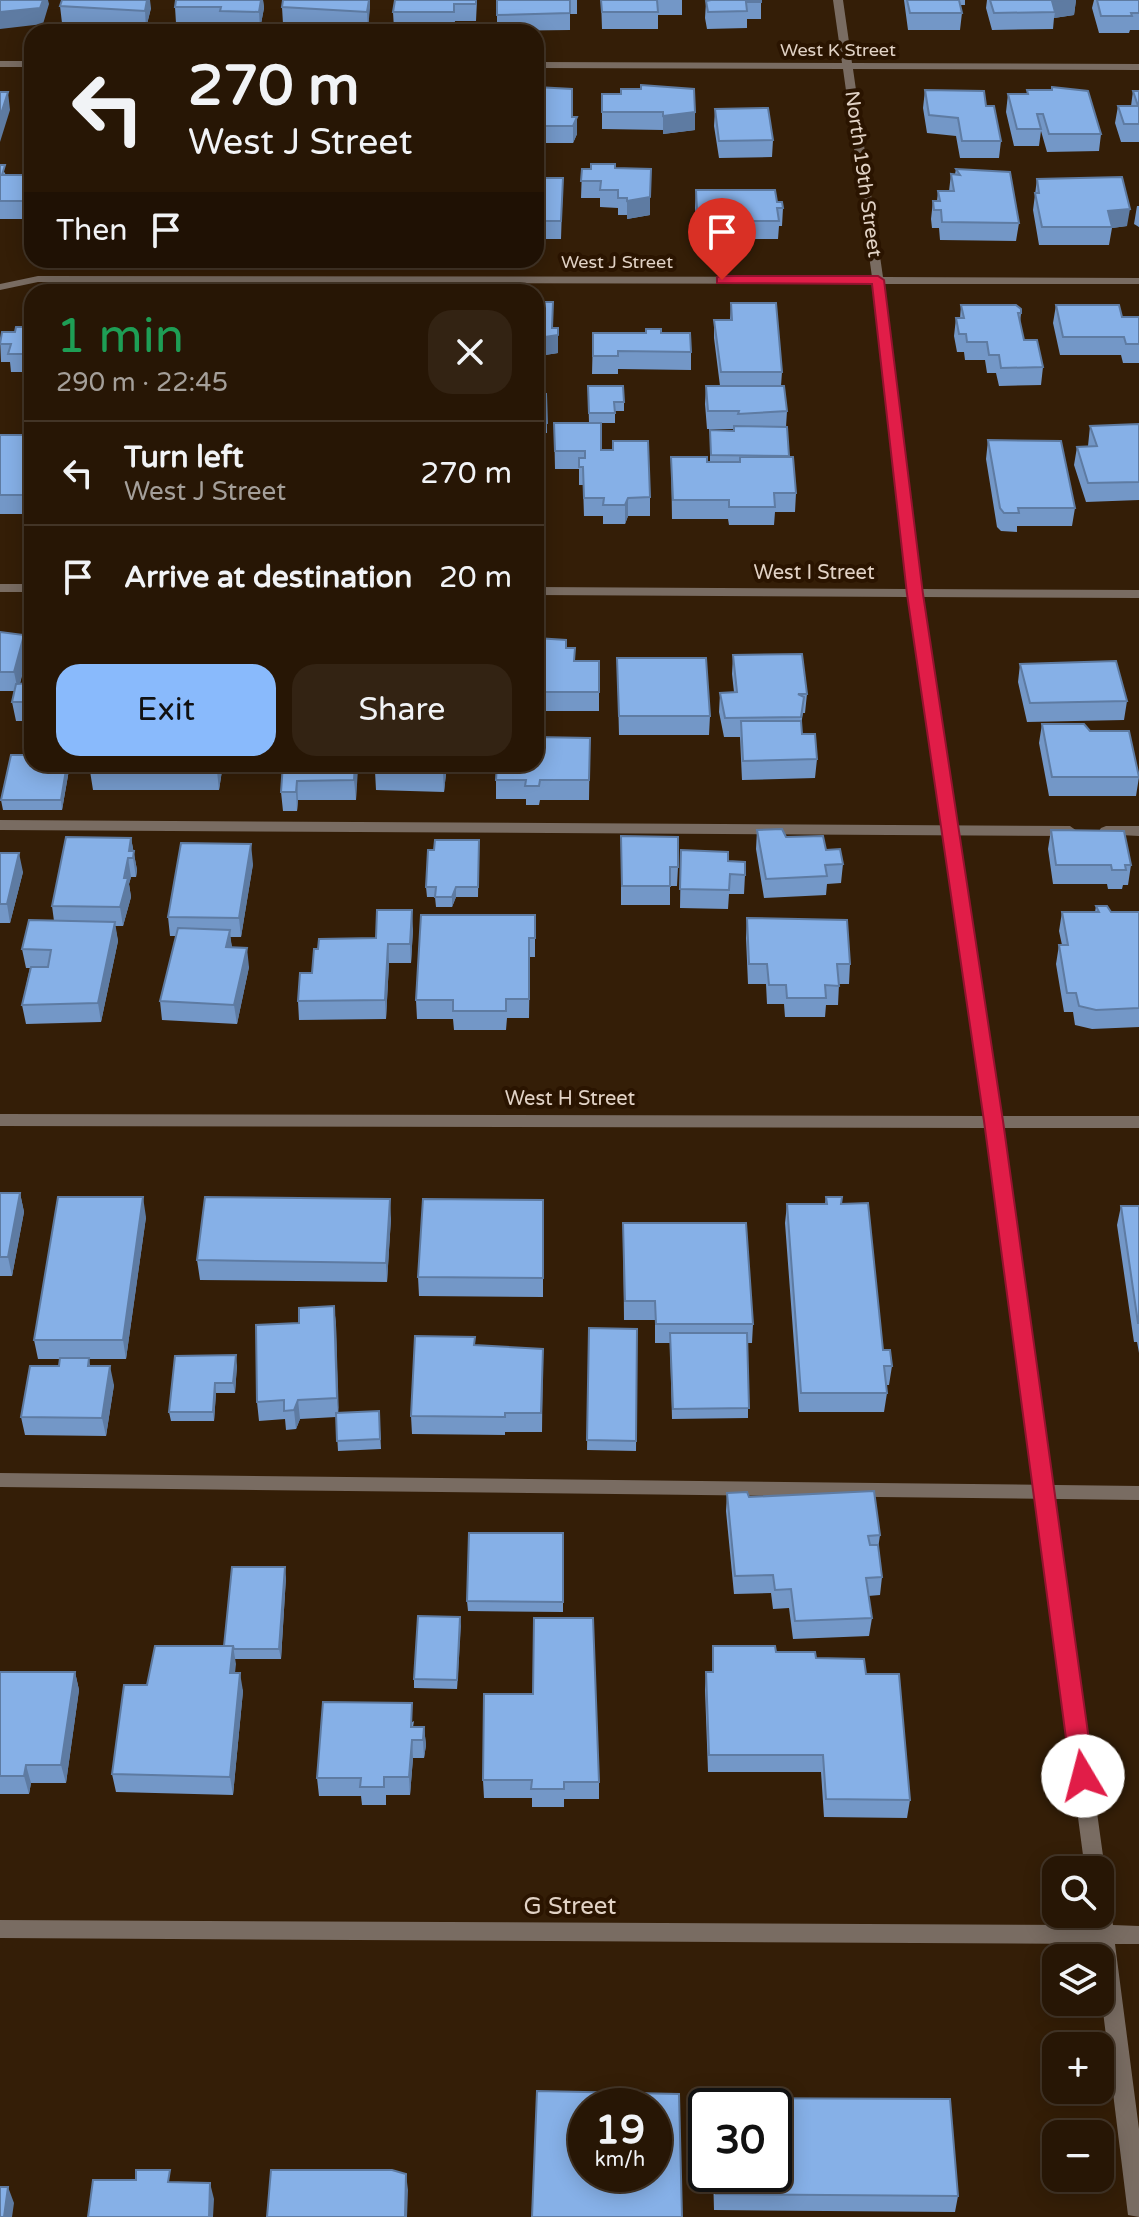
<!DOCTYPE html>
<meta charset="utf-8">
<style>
body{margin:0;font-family:"Varela Round",sans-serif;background:#332313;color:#f1f3f6;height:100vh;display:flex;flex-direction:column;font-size:30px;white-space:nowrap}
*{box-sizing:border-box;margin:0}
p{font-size:26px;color:#a49f9a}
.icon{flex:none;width:44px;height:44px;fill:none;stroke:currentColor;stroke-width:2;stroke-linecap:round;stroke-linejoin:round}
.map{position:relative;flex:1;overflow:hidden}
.sheet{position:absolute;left:24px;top:284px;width:520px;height:488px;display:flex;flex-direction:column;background:#271605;border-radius:24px;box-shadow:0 4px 20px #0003,0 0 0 2px #433527}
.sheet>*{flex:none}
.top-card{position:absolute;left:24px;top:24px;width:520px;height:244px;border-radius:24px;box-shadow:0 4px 20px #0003,0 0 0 2px #433527;background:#271605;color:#f1f3f6;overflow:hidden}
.fabs{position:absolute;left:1042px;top:1856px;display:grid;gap:16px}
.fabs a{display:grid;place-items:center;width:72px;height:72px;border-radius:16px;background:#271605;box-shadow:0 4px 20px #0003,0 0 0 2px #433527;font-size:40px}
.speed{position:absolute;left:568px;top:2088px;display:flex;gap:16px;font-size:40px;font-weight:700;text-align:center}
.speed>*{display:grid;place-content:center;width:104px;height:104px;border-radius:50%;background:#271605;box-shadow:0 4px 20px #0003,0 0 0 2px #433527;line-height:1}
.speed small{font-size:20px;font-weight:400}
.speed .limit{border:4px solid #111;border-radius:12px;background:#fff;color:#111}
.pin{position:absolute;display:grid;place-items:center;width:68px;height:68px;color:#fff;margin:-82px -34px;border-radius:50% 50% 50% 0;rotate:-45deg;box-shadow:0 0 8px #0007}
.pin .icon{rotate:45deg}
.me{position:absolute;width:88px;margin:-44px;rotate:352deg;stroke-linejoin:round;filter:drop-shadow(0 0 6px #0008)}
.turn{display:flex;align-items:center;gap:28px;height:168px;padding:0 32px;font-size:36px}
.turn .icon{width:104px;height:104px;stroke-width:2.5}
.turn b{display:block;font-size:56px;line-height:68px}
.then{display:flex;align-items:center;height:76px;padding:0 32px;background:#0003;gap:16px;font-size:30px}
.round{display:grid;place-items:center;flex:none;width:84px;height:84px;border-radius:24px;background:#332313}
.summary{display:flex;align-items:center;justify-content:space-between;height:136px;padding:0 32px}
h1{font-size:48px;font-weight:600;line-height:60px;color:#1e9e55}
.button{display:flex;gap:16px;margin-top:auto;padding:16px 32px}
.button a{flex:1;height:92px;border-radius:24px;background:#89bafc;color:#111;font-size:32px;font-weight:600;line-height:92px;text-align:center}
.button a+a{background:#332313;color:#f1f3f6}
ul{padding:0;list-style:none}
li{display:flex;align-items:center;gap:24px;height:104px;padding:0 32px;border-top:2px solid #433527}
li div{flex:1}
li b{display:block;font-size:30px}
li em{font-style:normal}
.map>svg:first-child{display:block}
</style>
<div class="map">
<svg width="1139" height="2217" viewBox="0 0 1139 2217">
<rect width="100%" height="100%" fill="#341e07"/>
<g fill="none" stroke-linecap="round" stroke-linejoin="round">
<path fill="#796c62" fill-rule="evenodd" d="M0 820 1070 826 1077 831 1070 836 0 830Z
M1106 826H1139V836L1101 834 1099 831 1101 828Z
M0 1473 1139 1486V1500L0 1487Z"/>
<path fill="#796c62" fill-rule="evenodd" d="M833 0H843L852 63 1139 64V70L853 69 883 277 1139 278V284H884L921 589 1139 590V598L922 597 1000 1116H1139V1128H1002L1105 1870 1100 1877V1870H1085L986 1128 0 1126V1114L984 1116 909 597 536 595V587L908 589 873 284 38 282 0 290V284L38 276 872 277 843 69 536 68V62L842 63Z
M0 61H32V67H0Z
M0 584H32V592H0Z
M1100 1895 1107 1897 1113 1925 1139 1926V1944H1115L1139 2129V2217L1128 2215 1100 1987V1958H1096L1095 1944 0 1938V1920L1092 1925 1091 1914H1100Z"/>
</g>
<path fill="#7397c7" d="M176 0H263L264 8 260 29 222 28V23H176L175 7Z
M370 0 368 29 283 24 282 7Z
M395 0H477L476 21H455L454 29H394L393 12Z
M497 0H577V14H570V30L497 31Z
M601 0H682V15H658V29H602Z
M761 0V19H747V28L707 29 705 18 706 1Z
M904 0H965V5H960L962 13 960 30H908Z
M987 0H1076L1074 15 1054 18 1053 29 992 30 986 8Z
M1094 0H1139V30H1130L1129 33H1099L1092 8Z
M60 6 151 8 146 28 62 23Z
M536 87 572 117 577 134 573 143H536Z
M1052 87 1101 134 1099 151 1047 152 1041 131 1039 146H1014L1006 112 1008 94H1027V90H1051Z
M925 90 986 106 1001 141 999 158H960L956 136 927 133 923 108Z
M1133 91H1139V142H1121L1115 123 1118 106H1131Z
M602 94 695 112V130L663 134V130L602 129Z
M32 101V127L29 110Z
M715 109 773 140 772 157 719 158 714 126Z
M0 165 6 175H32L30 219H0Z
M615 168 650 215 627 219V215H618V208L600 207V198H581L582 169Z
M956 169 1019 223 1016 241 940 240 939 228H932L931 219 933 201H937L938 191H949L951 174H955Z
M536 178H563L561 239H536Z
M1037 179 1127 226 1112 228 1109 245H1039L1033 210Z
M696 190 777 202 783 208 782 226H779L778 239H725L724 235H719L718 229H697L695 208Z
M1137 206H1139V227L1134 224Z
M536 302 553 328H558V353L545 355 544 368H536Z
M731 303 782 372 781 386 787 411 786 427H787L789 457 796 493 795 512H775L774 525H729L728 519H672L671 457 710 462V430L733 431V429H707L705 404 706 386H720L714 338V320H730Z
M961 305 1021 313 1020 323 1024 340 1043 367 1041 385 999 386 996 373H987L985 360H965L964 352H957L954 336 956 318H960Z
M1056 305 1122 317H1139V363H1123L1121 355H1060L1053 323Z
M32 327V372H11L10 362H1L0 338Z
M593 333H661L691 352V370L618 369V374H592Z
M588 386 624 402V411H615V423H589Z
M536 394H546L547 433H536Z
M554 423 601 450 650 497V516H628L625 524H603V516H584L583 485H579V469H555Z
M1139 424V500L1086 502 1074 465 1077 447 1088 446 1090 426Z
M0 435H32V514H0Z
M988 440 1075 508 1072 526H1017V532L1001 531 997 527 986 459Z
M0 632 27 654 20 684 32 683V721H16L12 702 14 691H0Z
M536 638 566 648 575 661H599V711H536Z
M733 655 807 694 805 713H803L801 725 802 734 817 759 815 778 742 780 740 737H724L719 712 720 693 734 692 732 674Z
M617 658 710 716 709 735H619Z
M1020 664 1127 701 1124 720 1027 722 1018 682Z
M1042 724 1090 731 1139 777 1136 796H1049L1039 743Z
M590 738 589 800H540L539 805H526V799H496V780Z
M32 764H70L62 810H3L1 800Z
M223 764 219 790H93L90 771Z
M283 764H357L356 800H298L297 811H283L281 792Z
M376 764H447L444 792 376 790 375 771Z
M757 830 826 850 843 864 841 883 827 884 826 895 764 898 756 849Z
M1051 830 1131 865 1128 885H1123L1122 889H1108L1107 884H1053L1048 849Z
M621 836 678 867 677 886H670V905H621Z
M131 838 137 870 136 877H131L129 884 131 897 123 926H115L118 941 101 1022 26 1024 22 1005 30 968H26L22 949 54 921 52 906Z
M479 840 478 897H456L452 907H436L435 897H427L426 887 434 850Z
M681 850 728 861 745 875 744 894H729L728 909 680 908Z
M0 853 23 872 10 923H0Z
M253 864 241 937H230L232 947 249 967 237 1024 162 1020 160 1001 176 936H170L168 917Z
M1096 906 1111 912H1139V1027L1092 1029 1075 1025 1073 1012H1064L1056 964 1059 945H1062L1059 931 1062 912H1095Z
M535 915V957H530L529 1018H507L506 1030H454L453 1019H417L416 1000Z
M747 918 850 964 849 984H839L838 1005H826L825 1017H785L784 1004H767L766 984H748L746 938Z
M413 929 411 963H389L386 1019 299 1020 298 1001 312 973 318 949 376 938Z
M0 1193H20L24 1212 12 1276H0Z
M826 1197 841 1204 883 1350 892 1366 889 1385H886L887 1393 884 1412H799L785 1223 787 1204H825Z
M543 1200V1297L419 1296 418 1277Z
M1121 1206H1139V1353L1137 1342H1134L1117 1225Z
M146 1217 126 1359H89L90 1366 114 1385 106 1436 25 1435 21 1417 59 1366 60 1359H38L34 1340Z
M391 1218 387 1282 200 1280 197 1260Z
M623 1223 753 1324 752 1343H748V1418L672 1419 670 1343H655V1320H624Z
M334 1306 336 1325 338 1413 379 1411 381 1449 338 1451 336 1417 300 1419 296 1429 286 1430 285 1419 259 1421 257 1402 299 1323Z
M589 1328 637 1329 636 1451 587 1450Z
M543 1349 542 1432H505V1435L412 1434 411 1416Z
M237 1365 235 1393H216L214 1421H171L169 1412Z
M727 1493 749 1497 880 1535 878 1549 882 1577 880 1595 868 1596 872 1618 869 1636 793 1639 789 1608 773 1609 771 1593 734 1594 726 1511Z
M563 1533V1612L468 1611 467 1601Z
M286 1577 281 1659H235V1673L243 1691 233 1795 116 1792 112 1774 147 1685 224 1646Z
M460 1617 457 1689 414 1688V1679Z
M713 1646 776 1652 816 1658 866 1674 910 1800 907 1818 824 1817 821 1772H708L705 1690 706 1672H712Z
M0 1672H75L79 1690 66 1783H31L29 1794H0Z
M414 1721 413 1727H424L426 1745 424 1758H413L410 1795H386V1805H362L361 1796H319L317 1778Z
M483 1780 599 1782V1799H564V1807H532V1798H484Z
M713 2098 950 2099 958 2196 955 2212 714 2210 713 2174H774V2106H713Z"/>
<path fill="#5e7ba2" d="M43 0H48L49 4 43 24 0 29V12Z
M147 0H150L151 8 146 28 145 11Z
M261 0H263L264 8 260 29 259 12Z
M369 0H370V8L368 29 367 12Z
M1063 0H1076L1074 15 1054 18 1055 12 1052 1Z
M8 92 10 110 0 142V117Z
M695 112V130L663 134V116Z
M577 117V134L573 143V126Z
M32 180V208L30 219 27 201Z
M650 197V215L627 219V201Z
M1130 209 1127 226 1112 228 1108 211Z
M558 335V353L545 355 544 368V337Z
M628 498V516L625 524V505Z
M24 635 27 654 18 691 14 672Z
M67 764H70L62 810 61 800Z
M218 764H223L219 790 217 771Z
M355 764H357L358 769 356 800 354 780Z
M444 764H447L444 792 443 773Z
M297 781 298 800 297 811 296 792Z
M131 838 137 870 136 877 133 858 129 851Z
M251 844 253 864 241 937 239 918Z
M19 853 23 872 10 923 7 904Z
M128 858 131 877 129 884 131 897 123 926 120 907Z
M456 887V897L452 907V897Z
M412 910 413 929 411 963 410 944Z
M115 922 118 941 101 1022 98 1003Z
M230 930 232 950 226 947Z
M388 944 389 963 386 1019 385 1000Z
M247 948 249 967 237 1024 234 1005Z
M20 1193 24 1212 12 1276 8 1257Z
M143 1197 146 1217 126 1359 123 1340Z
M390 1199 391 1218 387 1282 386 1263Z
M334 1306 336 1325 339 1417 337 1398Z
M236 1355 237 1365 235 1393 233 1383Z
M110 1366 114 1385 106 1436 102 1418Z
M215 1383 216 1393 214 1421 213 1412Z
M298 1400 300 1419 296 1429 294 1410Z
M285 1567 286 1577 281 1659 279 1649Z
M460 1617 461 1626 457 1689V1680Z
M233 1646 236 1664 233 1691 230 1673Z
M75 1672 79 1690 66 1783 61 1765Z
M240 1673 243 1691 233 1795 230 1777Z
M424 1727 426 1745 424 1758 423 1740Z
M412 1740 413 1758 410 1795 409 1777Z
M26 1765 31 1783 29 1794 24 1776Z
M406 2174 408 2190 407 2217H405Z
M210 2183 214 2199 213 2217H209Z
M8 2187 14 2203 12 2217H4Z"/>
<path fill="#86b0e7" stroke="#5e7ba2" stroke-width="2" fill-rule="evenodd" d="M0 0H43L40 8 0 12Z
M62 0H147L145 11 60 6Z
M176 0H261L259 12 220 11 221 7H175Z
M283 0H369L367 12 282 7Z
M395 0H476V4H454V12H393Z
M497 0H570V13L497 15Z
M601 0H657L658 12H602Z
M711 0H761V2H746L747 11 708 12 706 1Z
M907 0H959L962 13H910Z
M990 0H1063L1052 1 1055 12 994 13Z
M1097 0H1139V13H1131L1132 16H1101Z
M641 85 694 89 695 112 663 116V112H602V94H621V89H641Z
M536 87 572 89V117H577L573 126H536Z
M1052 87 1088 91 1101 134H1049L1043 114H1037L1041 129H1017L1008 94H1028L1027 90H1052Z
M925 90 984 91 986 106H994L1001 141H962L958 118 929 115Z
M1133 91H1139V124H1124L1118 106H1138Z
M0 92H8L0 117Z
M768 108 773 140 719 141 715 109Z
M591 164H615V168L651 169 650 197 627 201V198H618V190H600L601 181H581L582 169H591Z
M0 165H5L2 175H32V180L27 201H0Z
M956 169 1010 172 1019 223 942 222 941 210H934L933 201H940L938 191H954L951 174 960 175Z
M1122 177 1130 209 1108 211 1112 227H1042L1035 193H1039L1037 179Z
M536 178H563L561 221H536Z
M696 190H775L777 202H782L783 208H777L779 221H726L725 217H719V211H697Z
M536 302H553L552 328H558V335L544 337V350H536Z
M731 303H776L782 372H721L714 320H732Z
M961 305H1016L1021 309V313H1018L1024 340H1037L1043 367 1001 368 999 355H989L987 342H967L966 334H959L956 318H964Z
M1056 305H1119L1122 317H1139V344H1126L1124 337H1063Z
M16 327H32V354H8L11 344H0L2 332H15Z
M646 329H661V333H690L691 352 618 351V356H593V333H646Z
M588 386H623L624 402H614L615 413H589Z
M706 386H784L787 411 738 414 739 411H708Z
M536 394H546L547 423H536Z
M554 423H601V450H613V441H648L650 497 628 498 625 505H603L604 498H584L583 467H579V458H585V451H555Z
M1139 424V482L1088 483 1077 447 1097 446 1090 426Z
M734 426 787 427 789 456 711 455 710 430 734 431Z
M0 435H32V495H0Z
M988 440 1061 441 1075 508H1018L1019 513H1004L1000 508Z
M671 457H707V462H740V457H793L796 493H774L775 507H729V500H673Z
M0 632 24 635 14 672H0Z
M536 638 566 640V648H575L574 661H599V692H536Z
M802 654 807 694H798L804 697 801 717 725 718 720 693 737 692 733 655Z
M617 658H706L710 716H619Z
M1116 661 1127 701 1030 703 1020 664Z
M32 683V702H12L16 684Z
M741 721H801L802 734H815L817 759 743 761Z
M1042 724H1084L1090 731H1129L1139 777H1052Z
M536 737 590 738 589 780H540L539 786H525L526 780H496L497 764H536Z
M11 755H32V764H67L61 800H1Z
M92 764H218L217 771H90Z
M283 764H355L354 780 297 781 296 792H281Z
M376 764H444L443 773 375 771Z
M782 829 786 837 823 836 826 850 840 849 843 864 825 865 827 876 766 879 757 830Z
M1051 830 1124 831 1131 865H1125L1126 870H1112L1111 865H1056Z
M621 836 678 837V867H670V886H622Z
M66 837 131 838 129 851H134L133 858H128L124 878H128L120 907 52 906Z
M435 840H479L478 887H456L452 897H435L436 887H426L428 850H434Z
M181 843 251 844 239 918 168 917Z
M681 850 728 852V861L745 862V875L730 874 729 890 680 889Z
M0 853H19L7 904H0Z
M1096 906H1107L1111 912H1139V1008L1096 1010 1079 1006 1076 993H1067L1059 945H1068L1062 912H1099Z
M377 910H412L410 944H388L385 1000 298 1001 300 973H312L314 949H318L319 939 376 938Z
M421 915H535V938H529V999H506V1011H453V1000H416Z
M747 918 847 920 850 964H837L839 986 825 985 826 998H787L786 985H769L767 964H749Z
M29 920 115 922 98 1003 22 1005 31 967H48L51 950 22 949Z
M178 928 230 930 226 947 247 948 234 1005 160 1001Z
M0 1193H20L8 1257H0Z
M58 1197H143L123 1340H34Z
M205 1197 390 1199 386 1263 197 1260Z
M826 1197H842L841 1204 868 1203 883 1350H890L892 1366H884L887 1393H801L787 1204H827Z
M423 1199 543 1200V1278L418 1277Z
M1121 1206H1139V1323H1138Z
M623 1223H746L753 1324H656L655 1301H625Z
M334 1306 337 1398 298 1400 294 1410 284 1411V1400L257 1402 256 1325 299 1323V1308Z
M589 1328 637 1329 636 1441 587 1440Z
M670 1333H747L749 1408 673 1409Z
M415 1336 475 1337 474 1345 543 1349 541 1413H505V1417L411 1416Z
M236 1355 233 1383H215L213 1412H169L175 1356Z
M60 1358H89L88 1366H110L102 1418 21 1417 30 1366H59Z
M379 1411 380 1439 337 1441 336 1413Z
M874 1491 880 1535 868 1536 870 1545H878L882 1577 866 1578 872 1618 795 1621 791 1589 775 1590 773 1575 735 1576 727 1493 747 1492 749 1497Z
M469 1533H563V1602L467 1601Z
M232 1567H285L279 1649H234L233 1646H224Z
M418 1616 460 1617 457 1680 414 1679Z
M534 1618H593L599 1782H564V1789H531L532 1780H483L484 1694H533Z
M155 1646H233L230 1673H240L230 1777 112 1774 124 1685H147Z
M713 1646H775L776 1652H815L816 1658 864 1659 866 1674H899L910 1800 826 1799 823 1755H709L706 1672H713Z
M0 1672H75L61 1765H26L24 1776H0Z
M323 1702 412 1703 411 1727H424L423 1740H412L409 1777H384V1787H360L361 1778H317Z
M537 2091 679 2094 682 2217H532ZM586 2106H654V2174H586Z
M713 2098 950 2099 958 2196 716 2194 715 2174H774V2106H713Z
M136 2170H170L168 2182 210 2183 209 2217H88L93 2180H136Z
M271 2170H392L406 2174 405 2217H267Z
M0 2187H8L4 2217H0Z"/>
<path fill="#e11d48" stroke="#92132f" stroke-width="2" d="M722 276H878L884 280 923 594 1003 1121 1094 1776 1090 1783 1083 1785 1075 1783 1071 1776 984 1121 907 594 872 284 717 283V277Z"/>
<g text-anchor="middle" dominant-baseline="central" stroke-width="8" stroke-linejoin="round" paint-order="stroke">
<g font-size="18" fill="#e2d3c6" stroke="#2a1400">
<text x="838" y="50">West K Street</text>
<text x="617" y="262">West J Street</text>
</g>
<g font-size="20" fill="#e2d3c6" stroke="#2a1400">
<text transform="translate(863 174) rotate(82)">North 19th Street</text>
<text x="814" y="573">West I Street</text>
<text x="570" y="1099">West H Street</text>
</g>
<g font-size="24" fill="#e2d3c6" stroke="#2a1400">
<text x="570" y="1906">G Street</text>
</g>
</g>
</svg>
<div class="fabs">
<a><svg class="icon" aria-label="search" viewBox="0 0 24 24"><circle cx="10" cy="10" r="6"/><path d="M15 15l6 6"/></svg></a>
<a><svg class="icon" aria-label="layers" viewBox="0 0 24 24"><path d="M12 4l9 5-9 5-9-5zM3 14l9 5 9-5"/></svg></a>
<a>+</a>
<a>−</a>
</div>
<div class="speed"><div>19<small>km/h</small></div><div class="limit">30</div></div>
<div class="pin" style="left:722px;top:280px;background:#d93025"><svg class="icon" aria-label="arrive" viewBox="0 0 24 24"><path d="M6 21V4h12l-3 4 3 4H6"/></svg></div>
<svg class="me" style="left:1083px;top:1776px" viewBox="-20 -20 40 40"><circle r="19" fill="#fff"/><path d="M0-13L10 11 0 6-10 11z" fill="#e11d48"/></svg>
<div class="top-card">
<div class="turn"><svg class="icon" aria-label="left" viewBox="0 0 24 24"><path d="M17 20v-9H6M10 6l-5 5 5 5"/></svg><div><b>270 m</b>West J Street</div></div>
<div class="then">Then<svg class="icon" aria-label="arrive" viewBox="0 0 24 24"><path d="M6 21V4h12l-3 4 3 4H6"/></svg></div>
</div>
<section class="sheet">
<div class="summary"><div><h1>1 min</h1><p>290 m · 22:45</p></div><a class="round"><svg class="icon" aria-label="close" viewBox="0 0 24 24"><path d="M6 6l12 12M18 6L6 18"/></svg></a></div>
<ul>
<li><svg class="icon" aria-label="left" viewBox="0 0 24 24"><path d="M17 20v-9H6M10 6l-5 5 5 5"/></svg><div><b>Turn left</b><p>West J Street</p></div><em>270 m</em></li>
<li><svg class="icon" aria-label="arrive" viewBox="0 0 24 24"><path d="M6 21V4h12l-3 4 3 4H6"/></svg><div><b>Arrive at destination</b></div><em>20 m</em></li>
</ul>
<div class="button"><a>Exit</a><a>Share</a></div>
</section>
</div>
